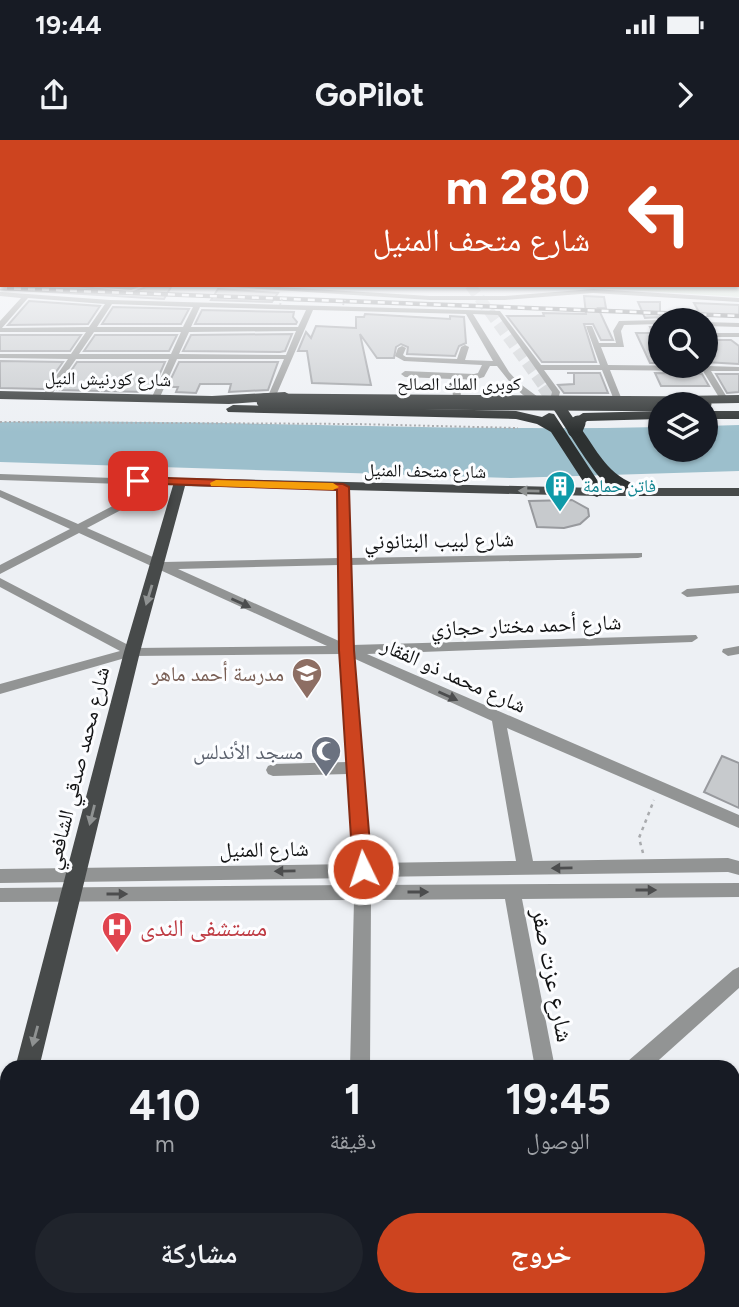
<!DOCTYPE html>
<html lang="ar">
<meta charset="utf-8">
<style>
body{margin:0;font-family:Figtree,"Noto Naskh Arabic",sans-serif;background:#20242c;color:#f1f3f6;direction:rtl;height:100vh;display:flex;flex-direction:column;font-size:26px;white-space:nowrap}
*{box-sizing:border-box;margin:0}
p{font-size:23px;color:#9ea1a6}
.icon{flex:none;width:38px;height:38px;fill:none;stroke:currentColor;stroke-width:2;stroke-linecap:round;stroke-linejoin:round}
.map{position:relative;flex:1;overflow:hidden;direction:ltr}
.details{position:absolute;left:0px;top:920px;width:740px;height:247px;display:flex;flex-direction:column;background:#171b24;border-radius:21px 21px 0 0;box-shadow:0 2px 5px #0004;direction:rtl}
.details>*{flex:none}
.banner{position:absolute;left:0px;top:0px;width:740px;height:147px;box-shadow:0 2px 5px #0004;direction:rtl;background:#cd441f;color:#fff;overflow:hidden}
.buttons{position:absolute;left:648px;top:168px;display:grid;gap:14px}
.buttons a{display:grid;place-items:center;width:70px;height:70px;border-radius:50%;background:#171b24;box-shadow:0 2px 5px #0004;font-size:35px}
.pin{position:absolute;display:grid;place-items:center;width:60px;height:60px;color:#fff;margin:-30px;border-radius:14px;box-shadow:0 4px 10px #0006}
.me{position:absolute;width:77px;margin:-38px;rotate:356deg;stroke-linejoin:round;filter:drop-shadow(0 0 5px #0008)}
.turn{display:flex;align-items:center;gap:24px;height:147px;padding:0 35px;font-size:32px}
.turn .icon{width:91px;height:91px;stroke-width:2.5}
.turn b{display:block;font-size:49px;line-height:60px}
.eta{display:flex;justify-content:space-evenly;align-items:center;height:119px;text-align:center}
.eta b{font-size:42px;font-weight:700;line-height:49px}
.primary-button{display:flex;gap:14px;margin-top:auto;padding:14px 35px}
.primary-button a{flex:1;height:80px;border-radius:42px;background:#cd441f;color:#fff;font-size:28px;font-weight:700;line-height:80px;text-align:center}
.primary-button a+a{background:#20242c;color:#f1f3f6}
.status{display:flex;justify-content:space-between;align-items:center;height:49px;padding:0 35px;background:#171b24;direction:ltr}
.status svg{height:19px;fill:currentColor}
header{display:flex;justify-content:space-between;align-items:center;height:91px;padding:0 35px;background:#171b24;font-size:32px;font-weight:700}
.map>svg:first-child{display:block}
</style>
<div class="status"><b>19:44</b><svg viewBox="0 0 49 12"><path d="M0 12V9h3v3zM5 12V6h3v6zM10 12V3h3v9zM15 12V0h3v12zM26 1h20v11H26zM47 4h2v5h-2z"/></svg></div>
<header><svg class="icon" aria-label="forward" viewBox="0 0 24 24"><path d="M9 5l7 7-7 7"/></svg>GoPilot<svg class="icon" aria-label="share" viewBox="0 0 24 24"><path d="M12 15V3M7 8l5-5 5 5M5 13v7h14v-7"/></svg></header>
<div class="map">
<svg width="739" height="1167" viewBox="0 0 739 1167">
<rect width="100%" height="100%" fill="#edf0f4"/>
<path fill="#cfe1cd" d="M739 128V157L553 145H738Z"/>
<path fill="#9cbfcc" d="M0 282C220 279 440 292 660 287V310H705V286L739 285V331L511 338 0 322Z"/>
<path fill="#c7cacd" stroke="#989a9e" stroke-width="2" d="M4 145 40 148 41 145H69L131 153 146 147H171L164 159 0 149Z
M218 149 278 153 272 162 211 160Z
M584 156 604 157 606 168H598L613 200H601L593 184H584L596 222H542L507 176H544L543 173 586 174Z
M29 161 100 166 88 184 8 185Z
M638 162H660V177L645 178Z
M694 163 739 165V175L700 174Z
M113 167 189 169 181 184H102Z
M202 170 294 172 293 177 297 182 296 184H195Z
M365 174 450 179V176L464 177 466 203 459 206 455 216 407 214 408 207 401 204 396 207 394 218H377L360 194 371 245 312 243 307 211H298L306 192 311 198 316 186 356 188V177H364Z
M650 187H660V191L653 194 654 198 660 200V223H650L636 193H653Z
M292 194 285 211 280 212 183 211 191 195Z
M0 195H81L70 211H0Z
M95 195H177L169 211H84Z
M705 200H731L739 206V224L705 222Z
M0 221 63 222 44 249 0 248Z
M77 222H165L154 247H148L146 252 58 250Z
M179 222H278L268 250 229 252 231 244H200L196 253 176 252 178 247H167Z
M567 233H600L608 253H564L558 245 574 244V233Z
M655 233 702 234 709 246H661Z
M716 234H739V252L727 253Z
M572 360 588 369 589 376 580 384 564 388 537 387 529 361Z
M722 616 739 623V668L704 652Z"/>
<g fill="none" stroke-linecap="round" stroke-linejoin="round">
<path stroke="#cccfd2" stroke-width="11" stroke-dasharray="11 5" stroke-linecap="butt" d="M470 145 545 248"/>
<path stroke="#cccfd2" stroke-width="15" stroke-dasharray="15 7" stroke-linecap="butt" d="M544 246 554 260"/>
<path stroke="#a9abae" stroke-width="2" stroke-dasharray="2 2.5" stroke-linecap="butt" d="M0 282 355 284 518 288"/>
<path stroke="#a9abae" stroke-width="2.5" stroke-dasharray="3.5 4.5" stroke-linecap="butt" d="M643 713 639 698 654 660"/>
<path fill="#929494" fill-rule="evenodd" d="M0 129H2V134H0Z
M0 140H2V144H0Z
M71 145H144L131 150Z
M201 145H245L430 156H505L593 149 739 158V162L593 153 505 160H430Z
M0 152 110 160 500 171 541 225H600L586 186H592L599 203H616L613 191 619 181 660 180H662H660V184L624 185 621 191 624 207H601L608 225 700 226H705V224L708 226 739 227V231H711L728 259 724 262 720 259 703 231 610 230 622 260 618 263 614 260 602 230H544L560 252 558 260 554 263 550 260 552 252 498 175 473 174 509 232 519 243 542 260 538 263 523 255 513 246 497 226H490L484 237 474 240 460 239 461 259 457 262 453 259 452 239 405 237 401 234 405 231 474 234 478 233 482 225 404 221 395 216 398 208 402 206 406 208 403 215 406 217 457 219 461 207 465 205 469 207 465 220 493 221 466 174 313 170 275 258 268 256 284 219H177L160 257 156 260 152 257 169 219H76L50 257 47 258 43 255 68 219 0 218V214H71L86 192H0V181L21 158 0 156ZM28 158 105 164 89 187 2 188ZM112 164 193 167 183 187H97ZM200 167 306 170 298 187H191ZM296 191 286 215 179 214 189 192ZM94 192H181L171 214H79Z
M705 182 739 183V187L705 186Z
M659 193 660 197H656L655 195Z
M705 193H739V197H705Z
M0 334 170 340V344L87 388 164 422 339 418 338 347 343 344 348 347 350 418 642 413V417L638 418 350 425 352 505 696 495 698 498 692 502 367 514 739 675V688L507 588 533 721 728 718 739 721V735L728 732 371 737V745L739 743V757L522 759 555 928H535L505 759 371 760 370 928H350L354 760 0 762V748L354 745 355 738 0 743V729L354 724 348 634 273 636 268 634 266 630 268 626 273 624 347 622 340 514 132 516 0 554V544L120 511 0 447V438L134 508 327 506 79 393 0 434V425L70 389 0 357V350L78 384 153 345 0 340ZM339 425V501L178 429ZM353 518 492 581 516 721 371 723Z
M739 445V453L687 457 681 453 687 449Z
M739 506V514L728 516 722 512 723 509Z
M739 827V848L650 928H625L628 921 733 830Z
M739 1123V1145L733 1146V1124Z
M211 1160H275L278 1167H208Z
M345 1160H387L384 1167H345Z
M500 1160H569L566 1167H497Z"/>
<path fill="#474a4a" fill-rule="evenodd" d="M180 338 597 348H739V356H597L185 346 140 512 39 928H15L124 512 174 342Z
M7 991V1041L0 1044V994Z"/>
<path fill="#2d3131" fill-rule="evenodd" d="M0 251 212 256 285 252 292 256 285 260 229 264 0 259Z
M739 255V263L682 264 675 260 682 256Z
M554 256 559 257 574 279 583 273 660 271V279L587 281 580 287C602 318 609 338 648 349L651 352 648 355C635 358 613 350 603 341 586 323 563 282 547 260Z
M233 265 516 271 542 277 549 273 554 274 605 352 597 357 592 355 551 292 537 284 516 279 228 272 226 269Z
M705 271H739V279H705Z"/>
<g stroke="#717375" stroke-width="4.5">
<path id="rail" d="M0 148 739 176"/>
</g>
<use href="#rail" stroke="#fcfdff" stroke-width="2.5" stroke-dasharray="7" stroke-linecap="butt"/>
<path stroke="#a9abae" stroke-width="2" stroke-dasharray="2 2.5" stroke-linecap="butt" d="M280 165 283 156
M343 165 345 160"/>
<path stroke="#2d3131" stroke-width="15" d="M264 261 704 264
M575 290 578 283"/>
</g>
<defs><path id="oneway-solid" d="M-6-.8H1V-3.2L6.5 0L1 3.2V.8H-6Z" transform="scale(1.75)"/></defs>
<g fill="#8f9292">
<use href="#oneway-solid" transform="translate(529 351) rotate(-179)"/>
<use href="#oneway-solid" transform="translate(149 455) rotate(107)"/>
<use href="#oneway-solid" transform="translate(92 675) rotate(104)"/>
<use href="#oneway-solid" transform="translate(35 896) rotate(105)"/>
</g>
<g fill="#4c4d4e">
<use href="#oneway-solid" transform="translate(241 463) rotate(24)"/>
<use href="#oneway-solid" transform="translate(448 556) rotate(24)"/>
<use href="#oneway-solid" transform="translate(562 728) rotate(179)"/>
<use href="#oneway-solid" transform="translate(285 731) rotate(179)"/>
<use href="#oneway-solid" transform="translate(646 750)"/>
<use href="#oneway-solid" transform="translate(418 752)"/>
<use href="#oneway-solid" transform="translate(117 754)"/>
</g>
<linearGradient id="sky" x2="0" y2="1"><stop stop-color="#89b8dd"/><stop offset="0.44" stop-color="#f7f8fa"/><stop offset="1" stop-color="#f7f8fa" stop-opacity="0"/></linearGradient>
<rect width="739" height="292" fill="url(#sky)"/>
<path fill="#cd441f" stroke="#852c14" stroke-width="2" d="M138 337 343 344 349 347 354 510 372 729 369 735 363 737 356 735 353 729 339 510 337 350 134 343V338Z"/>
<path fill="#f59e0b" d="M216 340 333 343 339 347 333 350 211 346 210 343Z"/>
<defs>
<g id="building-pin" transform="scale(1.575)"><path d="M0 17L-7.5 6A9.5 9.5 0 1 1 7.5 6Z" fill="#0f9aa8" stroke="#fcfdff"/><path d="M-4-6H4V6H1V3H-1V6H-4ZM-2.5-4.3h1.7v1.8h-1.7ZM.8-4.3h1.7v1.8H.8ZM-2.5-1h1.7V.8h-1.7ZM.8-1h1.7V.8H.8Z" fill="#fff"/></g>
<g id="school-pin" transform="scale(1.575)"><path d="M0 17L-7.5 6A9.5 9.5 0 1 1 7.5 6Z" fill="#8d6e63" stroke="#fcfdff"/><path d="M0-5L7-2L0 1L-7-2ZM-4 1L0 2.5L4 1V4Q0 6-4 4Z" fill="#fff"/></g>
<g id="mosque-pin" transform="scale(1.575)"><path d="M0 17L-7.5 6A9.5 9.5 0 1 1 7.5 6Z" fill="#6b7280" stroke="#fcfdff"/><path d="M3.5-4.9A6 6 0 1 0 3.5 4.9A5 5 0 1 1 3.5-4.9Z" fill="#fff"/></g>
<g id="hospital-pin" transform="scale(1.575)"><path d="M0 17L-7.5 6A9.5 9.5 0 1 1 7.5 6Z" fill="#e0444e" stroke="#fcfdff"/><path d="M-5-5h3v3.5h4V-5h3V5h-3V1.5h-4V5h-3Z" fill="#fff"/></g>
</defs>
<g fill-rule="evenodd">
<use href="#building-pin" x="560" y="346"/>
<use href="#school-pin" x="307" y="533"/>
<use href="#mosque-pin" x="326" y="611"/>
<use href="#hospital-pin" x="117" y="787"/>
</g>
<g text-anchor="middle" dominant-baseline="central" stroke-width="6" stroke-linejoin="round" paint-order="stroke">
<g font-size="18" fill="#121314" stroke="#fcfdff">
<text transform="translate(108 239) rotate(1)">شارع كورنيش النيل</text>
<text x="459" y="244">كوبرى الملك الصالح</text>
<text transform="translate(425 331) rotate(1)">شارع متحف المنيل</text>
</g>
<g font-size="18" fill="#0d838f" stroke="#fcfdff" text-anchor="start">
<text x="583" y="346">فاتن حمامة</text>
</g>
<g font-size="21" fill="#121314" stroke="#fcfdff">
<text transform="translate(439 400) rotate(-1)">شارع لبيب البتانوني</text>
<text transform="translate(526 485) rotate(-2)">شارع أحمد مختار حجازي</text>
<text transform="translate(454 535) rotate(24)">شارع محمد ذو الفقار</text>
<text transform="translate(77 628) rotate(-76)">شارع محمد صدقي الشافعي</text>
<text transform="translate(264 709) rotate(-1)">شارع المنيل</text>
</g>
<g font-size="21" fill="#785e54" stroke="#fcfdff" text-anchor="end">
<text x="284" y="533">مدرسة أحمد ماهر</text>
</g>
<g font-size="21" fill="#5b616d" stroke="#fcfdff" text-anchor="end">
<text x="303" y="611">مسجد الأندلس</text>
</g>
<g font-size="24" fill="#be3a42" stroke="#fcfdff" text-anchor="start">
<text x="140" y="787">مستشفى الندى</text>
</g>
<g font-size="24" fill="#121314" stroke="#fcfdff">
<text transform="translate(553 835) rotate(79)">شارع عزت صقر</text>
</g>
</g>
</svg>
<div class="buttons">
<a><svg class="icon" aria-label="search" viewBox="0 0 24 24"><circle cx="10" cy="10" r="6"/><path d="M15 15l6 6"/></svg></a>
<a><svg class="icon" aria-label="layers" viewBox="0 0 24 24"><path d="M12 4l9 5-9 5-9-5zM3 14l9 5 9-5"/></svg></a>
</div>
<div class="pin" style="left:138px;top:341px;background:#d93025"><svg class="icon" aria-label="arrive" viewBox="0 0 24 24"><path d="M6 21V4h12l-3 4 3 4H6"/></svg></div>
<svg class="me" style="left:363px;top:729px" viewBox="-20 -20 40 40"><circle r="17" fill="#cd441f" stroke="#fff" stroke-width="3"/><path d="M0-11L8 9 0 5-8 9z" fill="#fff"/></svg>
<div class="banner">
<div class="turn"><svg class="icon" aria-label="left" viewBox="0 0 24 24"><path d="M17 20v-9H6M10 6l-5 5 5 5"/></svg><div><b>280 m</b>شارع متحف المنيل</div></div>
</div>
<section class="details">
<div class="eta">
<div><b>19:45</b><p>الوصول</p></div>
<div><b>1</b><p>دقيقة</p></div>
<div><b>410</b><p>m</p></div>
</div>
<div class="primary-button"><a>خروج</a><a>مشاركة</a></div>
</section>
</div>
